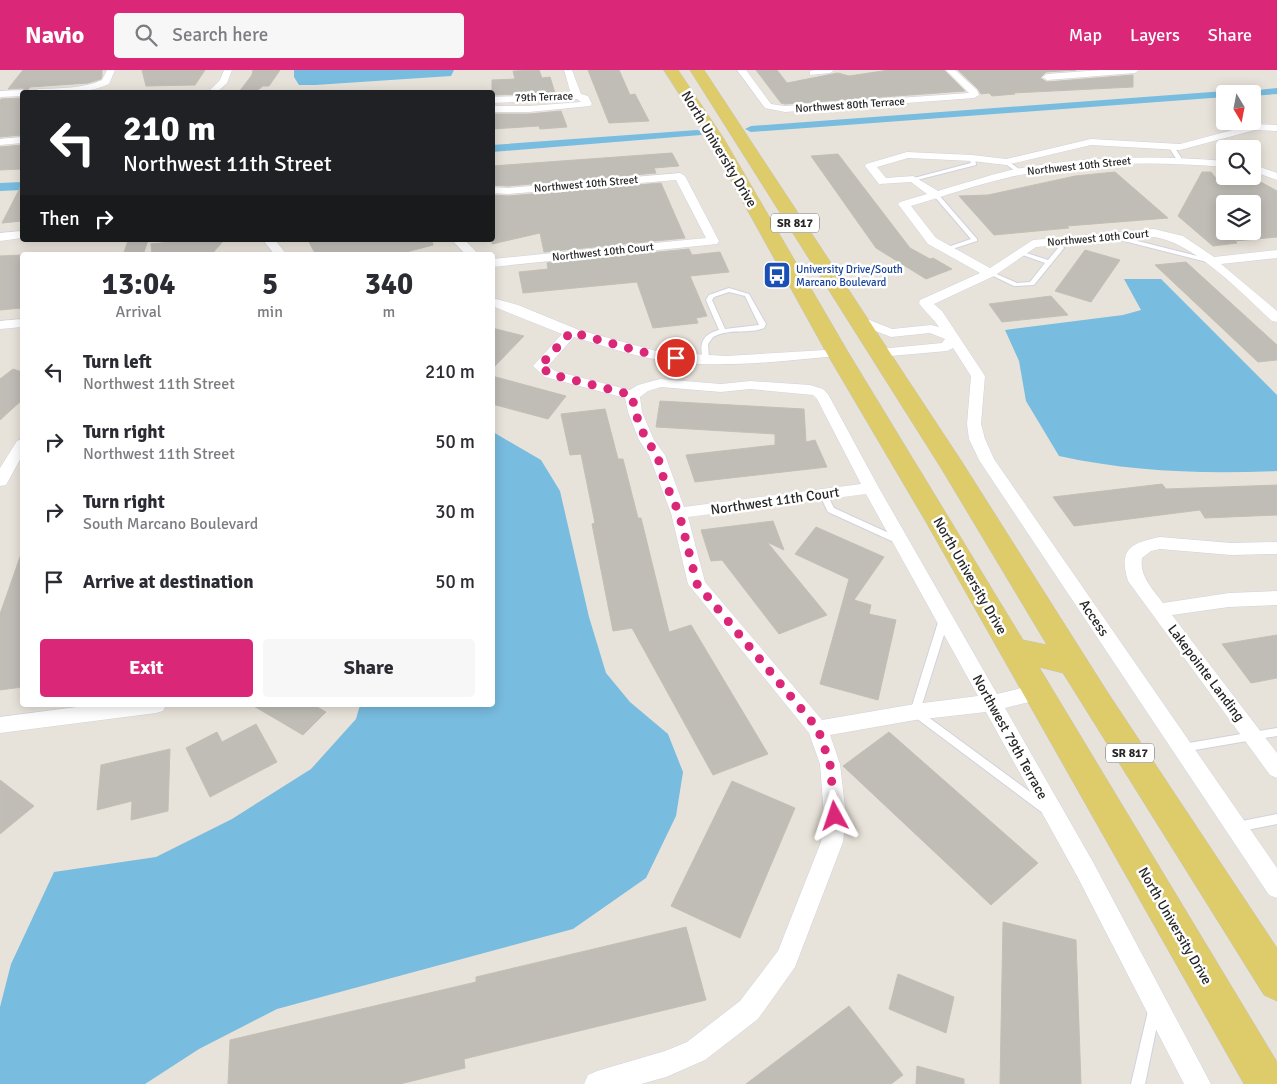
<!DOCTYPE html>
<style>
body{margin:0;font-family:Signika,sans-serif;background:#f7f7f7;color:#2b2b33;height:100vh;display:flex;flex-direction:column;font-size:19px;white-space:nowrap}
*{box-sizing:border-box;margin:0}
p{font-size:16px;color:#7c7c81}
.icon{flex:none;width:28px;height:28px;fill:none;stroke:currentColor;stroke-width:2;stroke-linecap:round;stroke-linejoin:round}
.map{position:relative;flex:1;overflow:hidden}
.sheet{position:absolute;left:20px;top:182px;width:475px;height:455px;display:flex;flex-direction:column;background:#fff;border-radius:5px;box-shadow:0 2px 12px #0003}
.sheet>*{flex:none}
.guide{position:absolute;left:20px;top:20px;width:475px;height:152px;border-radius:5px;box-shadow:0 2px 12px #0003;background:#202124;color:#fff;overflow:hidden}
.needle{width:32px;rotate:170deg}
.fabs{position:absolute;left:1216px;top:15px;display:grid;gap:10px}
.fabs a{display:grid;place-items:center;width:45px;height:45px;border-radius:5px;background:#fff;box-shadow:0 2px 12px #0003;font-size:25px}
.pin{position:absolute;display:grid;place-items:center;width:42px;height:42px;color:#fff;margin:-21px;border:2px solid #fff;border-radius:50%;box-shadow:0 1px 5px #0007}
.me{position:absolute;width:55px;margin:-28px;rotate:355deg;stroke-linejoin:round;filter:drop-shadow(0 0 4px #0008)}
.turn{display:flex;align-items:center;gap:18px;height:105px;padding:0 20px;font-size:22px}
.turn .icon{width:65px;height:65px;stroke-width:2.5}
.turn b{display:block;font-size:35px;line-height:42px}
.then{display:flex;align-items:center;height:48px;padding:0 20px;background:#0003;gap:10px;font-size:19px}
.eta{display:flex;justify-content:space-evenly;align-items:center;height:85px;text-align:center}
.eta b{font-size:30px;font-weight:800;line-height:35px}
.cta{display:flex;gap:10px;margin-top:auto;padding:10px 20px}
.cta a{flex:1;height:58px;border-radius:5px;background:#db2777;color:#fff;font-size:20px;font-weight:800;line-height:58px;text-align:center}
.cta a+a{background:#f7f7f7;color:#2b2b33}
ul{padding:0;list-style:none}
li{display:flex;align-items:center;gap:15px;height:70px;padding:0 20px}
li div{flex:1}
li b{display:block;font-size:19px}
li em{font-style:normal}
header{display:flex;align-items:center;gap:30px;box-sizing:border-box;height:70px;padding:0 25px;background:#db2777;color:#fff}
header strong{font-size:24px}
nav{display:flex;gap:28px;margin-inline-start:auto;font-size:18px}
.search{width:350px;height:45px;background:#f7f7f7;display:flex;align-items:center;gap:12px;box-sizing:border-box;padding:0 18px;border-radius:5px;color:#7c7c81;font-size:19px}
.map>svg:first-child{display:block}
</style>
<header>
<strong>Navio</strong>
<div class="search"><svg class="icon" aria-label="search" viewBox="0 0 24 24"><circle cx="10" cy="10" r="6"/><path d="M15 15l6 6"/></svg>Search here</div>
<nav><a>Map</a><a>Layers</a><a>Share</a></nav>
</header>
<div class="map">
<svg width="1277" height="1014" viewBox="0 0 1277 1014">
<rect width="100%" height="100%" fill="#e8e3da"/>
<path fill="#78bcdf" d="M294 0H454L451 6 315 15H299L294 7Z
M1124 209H1161L1277 325V401C1202 404 1132 402 1059 386L1026 331 1019 291 1005 260 1123 245 1141 240Z
M493 362 541 390 560 421 589 547 606 603 630 632 668 664 683 702 676 746 646 808 573 859 277 939 199 979 145 1014H0V937L11 894 54 802 156 787 232 749 311 699 356 649 360 635H492Z"/>
<g fill="none" stroke-linecap="round" stroke-linejoin="round">
<path fill="#78bcdf" fill-rule="evenodd" d="M1277 18V24L1252 26V24H1225V27L751 62 745 59 751 56 1225 21 1230 23Z
M697 60 701 61 703 63 701 65 492 82V75Z
M22 112V120L0 121V113Z"/>
</g>
<path fill="#c0bdb7" stroke="#c3bfb4" fill-rule="evenodd" d="M23 0H102V6L101 9 88 13 30 17 27 21 22 18 8 19Z
M142 0H205L195 15 146 16Z
M253 0H280L269 16H263L255 22H239L252 5Z
M539 0 542 8 550 7 555 23 492 25V10L515 9 513 1Z
M588 0H619L630 25 635 24 649 51 609 53Z
M756 0H777L787 13 838 3 849 6 889 0H944L965 21 785 34 781 33Z
M958 0H1076L1046 2 1040 8 1047 12 1133 5V17L1013 23 1015 24 992 26 989 23 981 24 978 19Z
M22 28V65L0 67V31L1 29Z
M561 41 567 57 540 59 539 56 492 59V44H529Z
M22 75V99L0 100V77Z
M672 83 679 96 654 98 656 103 508 116 492 115V96Z
M838 84 910 178 930 189 933 188 952 199 926 209 876 178 811 86Z
M1115 102 1168 148 1067 156 1069 158 994 165 959 126 988 125 1075 106Z
M1202 102H1211L1219 112 1250 106 1277 121V167L1235 171 1237 173 1213 176 1178 146ZM1225 134H1252V161H1225Z
M661 113 685 168 544 182 540 163 492 174V125L508 126Z
M22 114V151L2 153Z
M148 170 143 185H123L128 171Z
M190 170H224L211 185H152L151 174Z
M308 170H432L433 175 395 185H316Z
M689 179 692 185 720 182 729 202 690 206 707 246 696 248 698 253 653 258 637 212 523 223 519 202 548 199 547 193Z
M1085 180 1120 190 1091 232 1055 221Z
M22 185V238L0 240V186Z
M1186 192 1277 275V290L1258 292 1155 195Z
M1051 226 1068 245 1002 252 989 234Z
M492 258 524 266 492 299Z
M13 299 22 302V330L0 350V309Z
M492 306 566 326 548 349 492 334Z
M660 331 804 339 806 372 815 370 827 397 695 412 686 385 775 375V364L656 357Z
M605 339 618 389H623L638 448H641L669 562 691 555 768 684 713 705 632 558 613 561 592 454 595 453 581 384 570 385 561 344Z
M1162 414 1166 419 1277 415V445L1205 448 1200 440 1074 456 1053 427Z
M773 451 784 480 767 472 827 545 779 564 722 490 711 491 701 460Z
M816 457 884 487 854 530 871 535 869 544 896 550 878 630 820 614 849 509 795 484Z
M20 487 22 488V617L0 620V544Z
M1277 565V608L1251 613 1222 574Z
M252 635H314L326 642 303 665Z
M256 654 277 692 210 727 186 678 217 662 222 672Z
M889 662 1038 793 991 835 843 696Z
M170 679 168 741 131 750 132 731 97 740 101 695Z
M0 710 34 736 0 764Z
M732 711 795 738 740 868 671 836Z
M1003 852 1076 870 1081 1014H1000Z
M686 857 706 930 464 989 465 998 400 1014H228L230 970 476 912V907Z
M898 904 954 927 946 963 889 939Z
M849 936 903 1005 891 1014H746Z
M917 996 964 1009V1014H916Z"/>
<g fill="none" stroke-linecap="round" stroke-linejoin="round">
<g stroke="#d0d1de" stroke-width="2">
<path id="lane" d="M1169 75H1173L1182 89 1181 90H1177L1168 76Z
M972 86 975 88 976 95 913 111 910 109 971 93 969 88Z
M1004 91H1008L1023 102 1018 103 1004 93Z
M936 123 938 124 977 169V171L949 180H945V178L971 169 934 126V124Z
M1114 165 1213 190 1214 191 1211 193 1112 168V166Z
M1054 171H1058L1064 178 1034 215 1014 216 987 203 992 202 1017 213 1030 212 1045 193 1017 183 1020 181 1048 190 1058 178 1053 172Z
M729 218 749 224 766 254C764 258 765 258 761 259 746 264 730 258 713 267L708 274 709 290 706 292 704 291C698 275 702 264 719 260L706 230 709 225ZM729 222 745 226 759 255 725 259 712 230 714 227Z
M823 421 826 422 834 438 902 469 903 471 902 473H896L828 442 819 424Z
M944 546 947 547 949 549 920 641 1048 735 1049 738 1048 741 1044 743 1040 741 912 645 910 642 939 549 941 547Z
M1277 658V666L1183 682 1179 681 1178 678 1179 675 1183 674Z
M1277 744V754L1237 762 1233 760 1232 757 1233 754 1237 752Z
M1154 935 1158 937 1160 941 1145 1014H1131L1148 941 1150 937Z"/>
</g>
<g stroke="#d0d1de" stroke-width="1">
<path id="street" d="M107 0H115L109 14C86 24 58 25 33 22L38 19C60 18 82 19 102 10Z
M224 0H232L227 13 217 22H208L220 10Z
M564 0H572L581 24 588 26 592 34 590 36 529 42H492V36H529L581 32 577 29 492 33V27L571 24Z
M737 0H746L771 34 785 36 969 23 946 0H955L977 20 979 25 974 28 785 42 765 38Z
M815 0H834L830 3 810 5V1Z
M1101 0H1139L1135 3 1047 10 1042 7 1047 4Z
M22 20 26 22H22V26L0 27V21Z
M1255 54 1277 55V61L1255 60 1180 80 1091 75 1006 95 972 91 908 88 877 97 886 108 913 106 938 121C962 114 986 106 1011 100 1082 86 1154 85 1225 91V97C1153 91 1080 92 1010 107 976 115 944 126 911 136L936 168 990 198 1033 170 1154 159 1183 166 1214 187 1277 180V188L1221 194 1277 241V252L1272 251C1241 223 1195 173 1154 167L1036 177 994 206 934 234 942 241 985 306 981 354 985 369 994 389 1277 798V828L1269 825 979 390 969 369 967 354 971 306 953 278 947 281 879 287 874 286 872 283 879 279 942 273 945 269 930 263 891 267 852 252 850 249 857 245 892 259 931 255 939 257C933 248 925 242 919 233L920 230 980 203 928 174 898 134 900 132 927 124 911 112 879 114 865 96 866 94 907 82 972 85 1006 89 1091 69 1180 74Z
M22 67V73L0 75V69Z
M1252 94 1277 103V110L1252 101Z
M680 103 685 106 719 171 717 174 492 197V189L706 168 676 110 508 124 492 123V117L508 118Z
M22 161V168L0 171V163Z
M263 170H275L287 185H275Z
M452 170H465L479 185H466Z
M492 228 518 235 579 260 660 282 726 286 842 279 844 282 842 285 837 286C783 291 728 298 673 292 639 288 606 277 574 267L548 296 555 301 630 320 638 315 660 309 721 314 750 311 810 315 823 319 828 324 879 418 997 624 1038 614 1045 616 1048 622 1045 628 1005 638 1093 792 1211 1014H1184L1077 806 986 642 915 650 830 665 840 694 846 746 843 772 795 897 758 949 705 990 666 1007 641 1014H584L588 1005 597 1001 665 981 687 972 740 931 778 881 821 772 824 746 820 694 809 663 688 514 671 443 649 385 639 370 628 342 625 328 545 307 533 296 562 264 492 236ZM661 317 721 322 750 319 813 325 817 329 861 414 684 437 665 385 654 370 642 342 640 327 648 321ZM866 424 978 626 915 634 822 650 705 512 688 447Z
M22 249V257L0 259V251Z
M22 369V386L6 415 0 416V398L17 371Z
M1160 467 1231 473 1277 472V484L1231 485 1160 479 1151 481 1142 488C1139 506 1153 519 1163 533L1229 523 1277 521V535L1229 537 1172 545 1277 683V708L1270 705 1128 511C1118 479 1131 473 1160 467Z
M92 635H166L163 641 156 643 0 663V647Z"/>
</g>
<g stroke="#c3c3c3" stroke-width="1">
<path id="primary" d="M664 0H678L724 69 848 282 1023 570 1047 575 941 398 690 0H704L962 392 1108 623 1277 878V931L1264 925 1063 603 1039 597 1277 992V1014H1244L926 452 826 282 708 69Z"/>
</g>
<use href="#lane" fill="#fff" fill-rule="evenodd"/>
<use href="#street" fill="#fff" fill-rule="evenodd"/>
<use href="#primary" fill="#decb69" fill-rule="evenodd"/>
</g>
<g fill="none" stroke-linecap="round" stroke-linejoin="round">
<path stroke="#db2777" stroke-width="9" stroke-dasharray="0 16.2" d="M676 288 642 282 571 262 540 296 550 304 632 325 635 342 646 370 657 384 664 410 679 443 697 514 818 659 830 694 835 746"/>
</g>
<defs>
<g id="bus-square" transform="scale(1.4375)"><rect x="-9" y="-9" width="18" height="18" rx="4" fill="#1a4fb4" stroke="#fff"/><path d="M-5-6H5V4H4V6H2V4H-2V6H-4V4H-5ZM-3.5-4V0h7V-4ZM-3.5 1.2v1.5H-2V1.2ZM2 1.2v1.5H3.5V1.2Z" fill="#fff"/></g>
</defs>
<g fill-rule="evenodd">
<use href="#bus-square" x="777" y="205"/>
</g>
<g text-anchor="middle" dominant-baseline="central" stroke-width="5" stroke-linejoin="round" paint-order="stroke">
<g font-size="11" fill="#272727" stroke="#fff">
<text transform="translate(544 27) rotate(-2)">79th Terrace</text>
<text transform="translate(850 35) rotate(-4)">Northwest 80th Terrace</text>
<text transform="translate(1079 96) rotate(-6)">Northwest 10th Street</text>
<text transform="translate(586 114) rotate(-5)">Northwest 10th Street</text>
<text transform="translate(1098 168) rotate(-5)">Northwest 10th Court</text>
<text transform="translate(603 182) rotate(-6)">Northwest 10th Court</text>
</g>
<g font-size="11" fill="#164399" stroke="#fff" text-anchor="start">
<text x="796" y="199">University Drive/South<tspan x="796" dy="13">Marcano Boulevard</tspan></text>
</g>
<g fill="#fff" stroke="#686868" stroke-width="1">
<rect x="771" y="143.5" width="48" height="19" rx="4"/>
<rect x="1106" y="673.5" width="48" height="19" rx="4"/>
</g>
<g font-size="12" font-weight="bold" fill="#272727">
<text x="795" y="153">SR 817</text>
<text x="1130" y="683">SR 817</text>
</g>
<g font-size="14" fill="#272727" stroke="#fff">
<text transform="translate(719 79) rotate(59)">North University Drive</text>
<text transform="translate(775 431) rotate(-8)">Northwest 11th Court</text>
<text transform="translate(970 506) rotate(60)">North University Drive</text>
<text transform="translate(1094 548) rotate(56)">Access</text>
<text transform="translate(1206 603) rotate(53)">Lakepointe Landing</text>
<text transform="translate(1010 667) rotate(61)">Northwest 79th Terrace</text>
<text transform="translate(1175 856) rotate(60)">North University Drive</text>
</g>
</g>
</svg>
<div class="fabs">
<a><svg class="needle" viewBox="-14 -14 28 28"><path d="M0-13l5 13h-10z" fill="#e53935"/><path d="M0 13l5-13h-10z" fill="#7c7c81"/></svg></a>
<a><svg class="icon" aria-label="search" viewBox="0 0 24 24"><circle cx="10" cy="10" r="6"/><path d="M15 15l6 6"/></svg></a>
<a><svg class="icon" aria-label="layers" viewBox="0 0 24 24"><path d="M12 4l9 5-9 5-9-5zM3 14l9 5 9-5"/></svg></a>
</div>
<div class="pin" style="left:676px;top:288px;background:#d93025"><svg class="icon" aria-label="arrive" viewBox="0 0 24 24"><path d="M6 21V4h12l-3 4 3 4H6"/></svg></div>
<svg class="me" style="left:835px;top:746px" viewBox="-20 -20 40 40"><path d="M0-17L14 15 0 8-14 15z" fill="#db2777" stroke="#fff" stroke-width="4"/></svg>
<div class="guide">
<div class="turn"><svg class="icon" aria-label="left" viewBox="0 0 24 24"><path d="M17 20v-9H6M10 6l-5 5 5 5"/></svg><div><b>210 m</b>Northwest 11th Street</div></div>
<div class="then">Then<svg class="icon" aria-label="right" viewBox="0 0 24 24"><path d="M7 20v-9h11M14 6l5 5-5 5"/></svg></div>
</div>
<section class="sheet">
<div class="eta">
<div><b>13:04</b><p>Arrival</p></div>
<div><b>5</b><p>min</p></div>
<div><b>340</b><p>m</p></div>
</div>
<ul>
<li><svg class="icon" aria-label="left" viewBox="0 0 24 24"><path d="M17 20v-9H6M10 6l-5 5 5 5"/></svg><div><b>Turn left</b><p>Northwest 11th Street</p></div><em>210 m</em></li>
<li><svg class="icon" aria-label="right" viewBox="0 0 24 24"><path d="M7 20v-9h11M14 6l5 5-5 5"/></svg><div><b>Turn right</b><p>Northwest 11th Street</p></div><em>50 m</em></li>
<li><svg class="icon" aria-label="right" viewBox="0 0 24 24"><path d="M7 20v-9h11M14 6l5 5-5 5"/></svg><div><b>Turn right</b><p>South Marcano Boulevard</p></div><em>30 m</em></li>
<li><svg class="icon" aria-label="arrive" viewBox="0 0 24 24"><path d="M6 21V4h12l-3 4 3 4H6"/></svg><div><b>Arrive at destination</b></div><em>50 m</em></li>
</ul>
<div class="cta"><a>Exit</a><a>Share</a></div>
</section>
</div>
